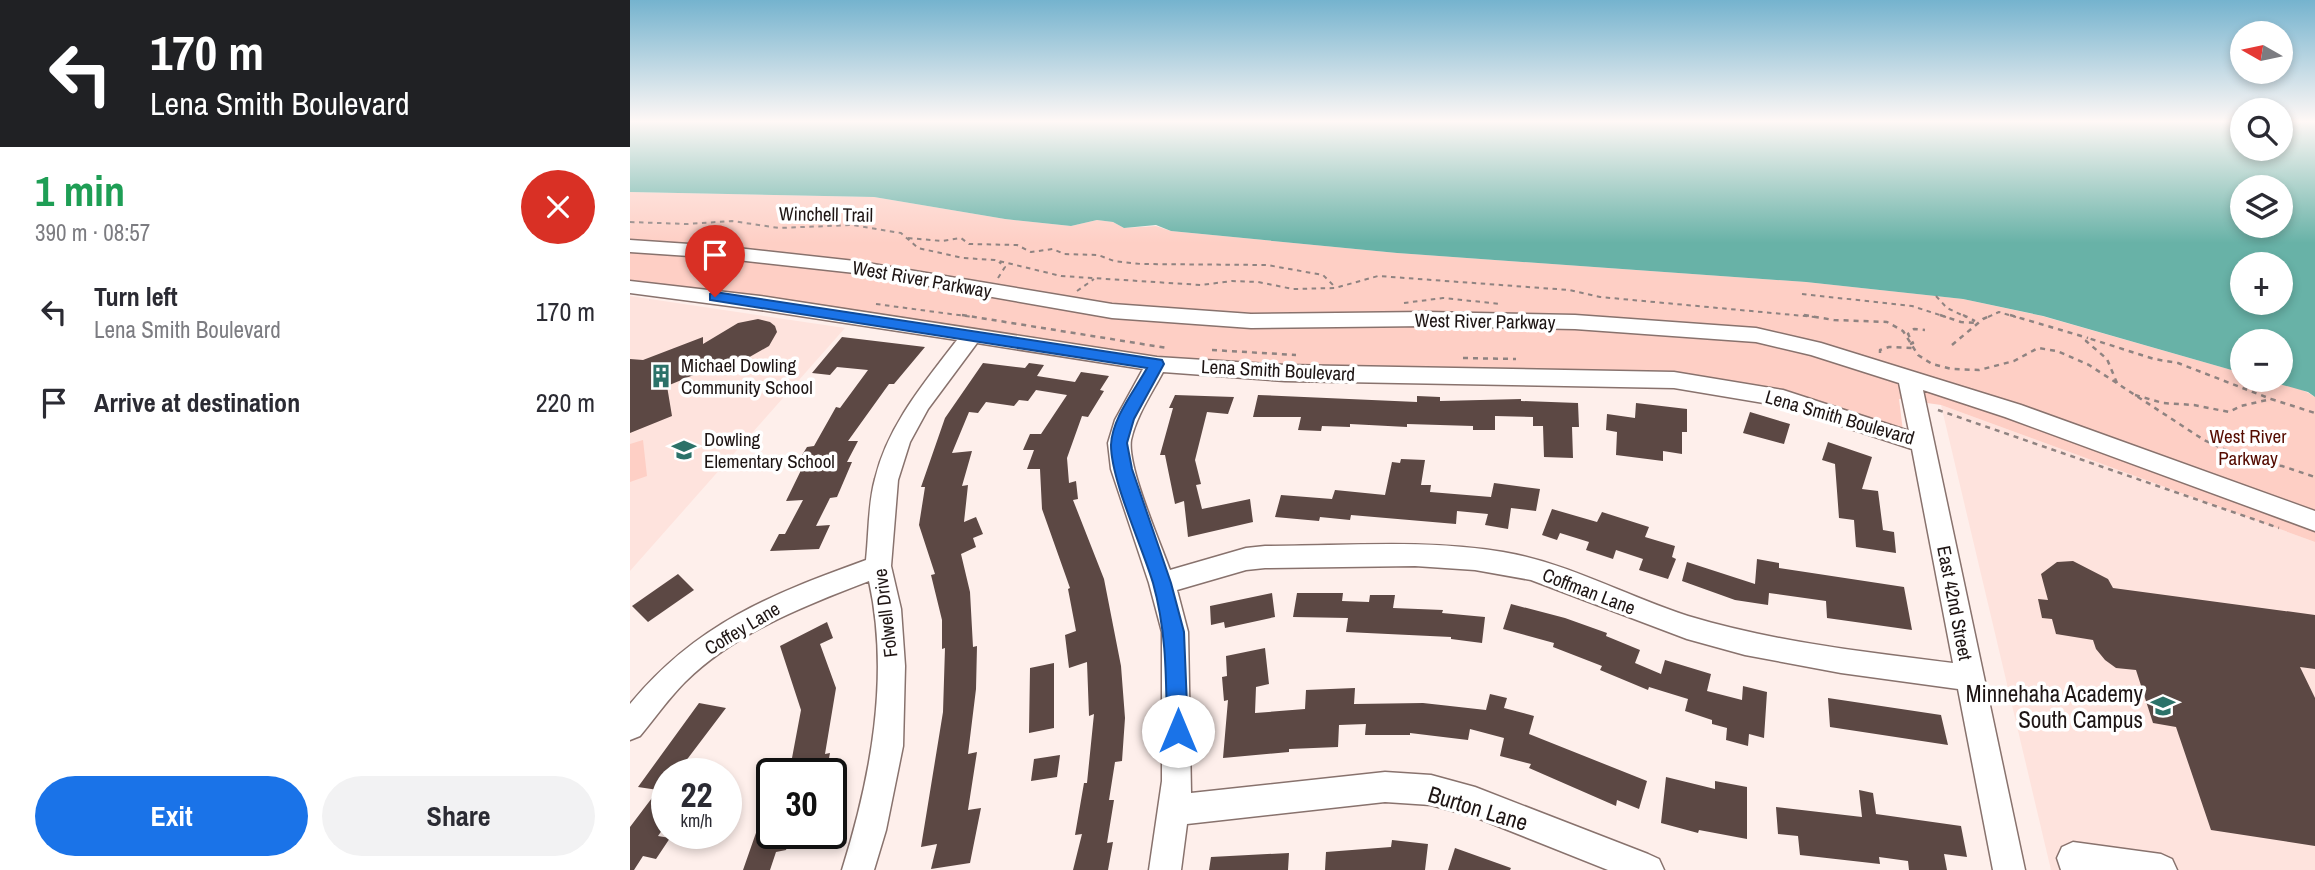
<!DOCTYPE html>
<meta charset="utf-8">
<style>
body{margin:0;font-family:"Archivo Narrow",sans-serif;background:#f2f2f3;color:#2b2b33;height:100vh;display:flex;flex-direction:column;font-size:26px;white-space:nowrap}
*{box-sizing:border-box;margin:0}
p{font-size:23px;color:#7c7c81}
.icon{flex:none;width:38px;height:38px;fill:none;stroke:currentColor;stroke-width:2;stroke-linecap:round;stroke-linejoin:round}
.map{position:relative;flex:1;overflow:hidden}
.panel{display:flex;flex-direction:column;background:#fff;width:630px}
.panel>*{flex:none}
.top-card{background:#202124;color:#fff;overflow:hidden}
.needle{width:46px;rotate:279deg}
.controls{position:absolute;left:1600px;top:21px;display:grid;gap:14px}
.controls a{display:grid;place-items:center;width:63px;height:63px;border-radius:50%;background:#fff;box-shadow:0 4px 10px #0003;font-size:35px}
.speed{position:absolute;left:21px;top:758px;display:flex;gap:14px;font-size:35px;font-weight:700;text-align:center}
.speed>*{display:grid;place-content:center;width:91px;height:91px;border-radius:50%;background:#fff;box-shadow:0 4px 10px #0003;line-height:1}
.speed small{font-size:18px;font-weight:400}
.speed .limit{border:4px solid #111;border-radius:10px;background:#fff;color:#111}
.pin{position:absolute;display:grid;place-items:center;width:60px;height:60px;color:#fff;margin:-72px -30px;border-radius:50% 50% 50% 0;rotate:-45deg;box-shadow:0 0 7px #0007}
.pin .icon{rotate:45deg}
.me{position:absolute;width:77px;margin:-38px;rotate:0deg;stroke-linejoin:round;filter:drop-shadow(0 0 5px #0008)}
.turn{display:flex;align-items:center;gap:24px;height:147px;padding:0 35px;font-size:32px}
.turn .icon{width:91px;height:91px;stroke-width:2.5}
.turn b{display:block;font-size:49px;line-height:60px}
.round{display:grid;place-items:center;flex:none;width:74px;height:74px;border-radius:37px;background:#f2f2f3}
.summary{display:flex;align-items:center;justify-content:space-between;height:119px;padding:0 35px}
h1{font-size:42px;font-weight:800;line-height:52px;color:#1e9e55}
.primary-button{display:flex;gap:14px;margin-top:auto;padding:14px 35px}
.primary-button a{flex:1;height:80px;border-radius:42px;background:#1a73e8;color:#fff;font-size:28px;font-weight:800;line-height:80px;text-align:center}
.primary-button a+a{background:#f2f2f3;color:#2b2b33}
ul{padding:0;list-style:none}
li{display:flex;align-items:center;gap:21px;height:91px;padding:0 35px}
li div{flex:1}
li b{display:block;font-size:26px}
li em{font-style:normal}
main{display:flex;flex:1;min-height:0}
.map>svg:first-child{display:block}
</style>
<main>
<section class="panel">
<div class="top-card">
<div class="turn"><svg class="icon" aria-label="left" viewBox="0 0 24 24"><path d="M17 20v-9H6M10 6l-5 5 5 5"/></svg><div><b>170 m</b>Lena Smith Boulevard</div></div>
</div>
<div class="summary"><div><h1>1 min</h1><p>390 m · 08:57</p></div><a class="round" style="background:#d93025;color:#fff"><svg class="icon" aria-label="close" viewBox="0 0 24 24"><path d="M6 6l12 12M18 6L6 18"/></svg></a></div>
<ul>
<li><svg class="icon" aria-label="left" viewBox="0 0 24 24"><path d="M17 20v-9H6M10 6l-5 5 5 5"/></svg><div><b>Turn left</b><p>Lena Smith Boulevard</p></div><em>170 m</em></li>
<li><svg class="icon" aria-label="arrive" viewBox="0 0 24 24"><path d="M6 21V4h12l-3 4 3 4H6"/></svg><div><b>Arrive at destination</b></div><em>220 m</em></li>
</ul>
<div class="primary-button"><a>Exit</a><a>Share</a></div>
</section>
<div class="map">
<svg width="1685" height="870" viewBox="0 0 1685 870">
<rect width="100%" height="100%" fill="#feefeb"/>
<path fill="#fee3dd" d="M0 296 215 328 0 571Z
M1311 405 1685 542V870H1421Z"/>
<path fill="#fecfc5" d="M0 192 244 197 375 219 441 226 467 220 483 222 494 228 526 226 541 231 767 253 1176 282 1333 299 1412 316 1612 373V380C1635 380 1665 383 1685 397V542L1311 405 1269 399 1273 431 1154 392 1044 373 657 366 530 357 136 297 0 281Z
M13 440 17 476 0 482V444Z"/>
<path fill="#68b2a7" fill-rule="evenodd" d="M0 121H1612V149H1650V121H1685V397L1678 392 1635 380H1650V341H1612V373L1413 316 1333 299 1176 282 767 253 541 231 526 225 494 228 483 222 467 220 441 226 375 219 244 197 0 192ZM1612 187H1650V226H1612ZM1612 264H1650V303H1612Z"/>
<path fill="#5c4844" d="M128 319 140 322 145 326 147 332 139 346 116 359 85 366 37 386 42 416 0 433V359L13 360 73 337V344L108 323Z
M212 337 295 347 264 384H259L218 441H228L217 462H222L207 497 200 498 186 526 200 525 189 549 140 551 149 534H155L173 500 156 501 176 460H169L177 447 184 446 206 407 210 408 238 370 207 367 200 375 182 373Z
M353 363 395 368 399 363 414 365 407 376 445 382 451 372 479 376 470 390 474 391 458 417 452 416 437 458 439 483 446 481 448 499 443 500 474 579 491 666 495 718 492 761 485 762 479 800H484L477 843 483 842 478 870H443L452 834 445 835 454 783H457L464 714 459 716 457 662 439 668 435 635 446 631 438 589 440 588 412 509 410 469H397L404 450H393L400 434H411L437 395 406 390 398 401 389 400 384 406 356 402 348 413 339 412 322 453 342 451 332 486 338 485 334 522 346 517 353 534 343 538 346 547 331 554 340 592 343 647 347 646 346 689 338 754 347 752 338 810 351 808 340 863 301 869 307 844 291 847 313 712 315 648 312 649V620L301 575 305 574 289 525 295 487H291L315 418Z
M545 395 604 397 598 414 577 412 565 460 571 484 566 485 572 509 620 499 623 522 558 537 554 501 545 504 535 455H530L543 408H539Z
M628 395 787 402V396L810 397V401L891 399V401L948 403 949 427H942L943 458 914 457 913 426H903V417L865 416V430H843V426L777 424V427L720 424V427L692 426 691 431 668 430 671 417H623Z
M1006 403 1057 409V432H1052V454L1033 451V461L986 455 987 432 976 430 977 414 1005 418Z
M1120 412 1160 424 1154 444 1113 433Z
M1198 442 1242 457 1232 489 1248 491 1253 530 1264 532 1266 553 1226 547 1224 520 1209 518 1205 464 1192 460Z
M771 459 795 460 791 485H801L800 492 861 497 864 483 910 489 906 511 881 508 878 529 855 525 858 514 827 511 826 524 721 515 720 520 690 517 689 521 645 517 651 495 702 499 705 490 755 495 762 462 770 463Z
M922 509 967 522 972 512 1019 527 1015 537 1045 546 1042 557 1046 559 1038 579 1009 570 1013 559 986 550 983 559 956 550 959 542 930 533 927 540 912 535Z
M1127 559 1149 563V568L1274 587 1282 630 1197 618 1196 601 1139 593 1138 605 1105 600 1052 581 1057 562 1125 584Z
M1443 561 1478 579 1483 588 1685 615V669L1670 667 1685 698V846L1581 830 1546 727 1523 723 1506 670 1486 668 1475 660 1466 649 1463 640 1426 634 1422 619 1412 618 1408 599 1418 600 1411 574 1427 562Z
M48 574 64 590 18 622 2 606Z
M642 593 645 617 595 628 594 622 581 625 580 606Z
M667 593H713L712 601 739 602 740 595H765L763 608 813 610 812 613 855 617 852 643 821 639V637L716 632 718 618 663 617Z
M881 604 935 618 977 633 976 636 1010 650 1005 663 1031 674 1035 660 1081 674 1077 691 1112 700 1113 686 1137 692 1134 738 1119 734 1118 746 1096 740 1097 728 1082 724V720L1055 711 1058 699 1019 687 1018 690 970 670 972 666 923 647 924 643 873 629Z
M197 622 203 638 190 644 206 688 195 754 200 753 196 774H159L171 710 150 646Z
M635 648 639 684 626 687 625 713 675 709 676 690 725 688 724 704 793 703 856 710 860 694 877 698 874 708 904 716 899 734 1017 781 1009 809 987 800 986 806 899 768 901 764 870 756 874 738 840 729 838 740 780 733V735H735L736 724 709 725 708 747 659 749V752L593 758 598 700 594 701 592 677 597 676 596 656Z
M424 663V728L399 733 400 668Z
M1198 698 1311 715 1318 745 1200 727Z
M69 703 96 708 46 774H37V823L28 836 40 838 26 859 13 856 4 870H0V827L28 790 8 787Z
M430 755 427 777 401 781 404 759Z
M1036 777 1085 789V781L1117 787V839L1069 830 1068 833 1031 823Z
M1229 790 1243 793 1246 814 1331 826 1337 857 1314 854 1317 870H1279L1278 861 1249 857 1250 864 1170 855 1168 836 1148 834 1146 807 1232 817Z
M140 793 142 833H162L156 850 146 852 140 870H113Z
M762 840 798 844 795 870H695L696 852 761 847Z
M825 848 881 868 880 870H818Z
M659 853 658 870H579L581 857Z"/>
<g fill="none" stroke-linecap="round" stroke-linejoin="round">
<g stroke="#88726d" stroke-width="3">
<path id="minor" d="M0 240 89 246 225 261 482 304 621 314 797 312 945 315 1126 328 1191 343 1391 405 1685 511V531L1375 417 1293 390 1395 870H1363L1328 689 1211 673 1115 655 1057 639 901 580 845 570 785 566 635 568 616 570 547 590 558 632 561 793 755 772 801 775 845 787 1018 854 1029 859 1034 870H978L845 817 801 805 755 802 557 824 551 870H519L532 781V632L519 583 481 469 478 443 485 420 513 369 347 343 298 409 280 442 268 480 261 566 271 609 275 666 273 746 256 830 244 870H212C241 777 260 677 239 581 174 606 106 632 55 682 39 698 25 718 10 736L0 740V704C67 623 140 595 236 560 239 533 238 504 245 479 258 425 294 383 327 340L130 310 0 293V281L130 296 527 357 655 365 1044 372 1153 390 1279 431 1269 383 1181 355 1126 342 945 329 797 326 621 328 482 318 225 273 89 258 0 252ZM533 372 655 381 1044 388 1151 406 1282 449 1323 663C1234 652 1144 642 1058 616 996 596 938 563 873 552 795 539 714 546 635 546L616 548 540 570C530 542 497 466 501 440 506 416 522 393 533 372Z
M1443 842 1531 854 1542 859 1547 870H1431L1427 858 1432 847Z"/>
</g>
<path stroke="#8f8381" stroke-width="2" stroke-dasharray="4.5 4.5" stroke-linecap="butt" d="M0 222 57 224 102 221 149 228 222 225 271 233 288 248 333 258 365 260 431 276 571 285 602 281 628 282 663 289 705 288 748 276 939 290 970 297 1185 317
M278 238 312 241 331 238 339 244 387 245 401 252 423 249 434 254 468 255 484 261 511 264 637 265 693 275 704 286
M368 278 375 267 369 262
M447 291 464 279
M1172 294 1282 306 1316 317
M1306 296 1317 308 1336 317
M774 303 813 298 871 304
M246 304 343 317
M1358 317 1369 312 1386 317"/>
<path stroke="#8f8381" stroke-width="2.5" stroke-dasharray="5 5" stroke-linecap="butt" d="M332 315 537 348
M1174 315 1204 320 1257 322 1273 331 1288 355 1302 364 1322 369 1349 370 1384 361 1408 348 1427 351 1459 365 1574 440 1622 462 1652 466 1685 477
M1310 315 1331 322 1348 323
M1333 315 1345 321
M1380 315 1458 338
M1280 344 1283 343 1278 334 1284 329 1295 330
M1322 345 1353 319 1362 315
M582 350 666 355
M1250 353V350L1259 347 1282 348
M833 358 886 359
M1487 383 1477 359 1456 341 1458 338 1524 359 1548 363 1641 399
M1505 395 1533 403 1564 405 1599 412 1611 406 1641 399 1685 413
M1308 410 1649 528"/>
<use href="#minor" fill="#fff" fill-rule="evenodd"/>
</g>
<linearGradient id="sky" x2="0" y2="1"><stop stop-color="#75b3ce"/><stop offset="0.5" stop-color="#fff8f6"/><stop offset="1" stop-color="#fff8f6" stop-opacity="0"/></linearGradient>
<rect width="1685" height="243" fill="url(#sky)"/>
<path fill="#1a73e8" stroke="#114b97" stroke-width="2" d="M85 292 532 360 534 364 504 419 497 443 502 469 541 583 554 632 558 731 555 738 548 741 540 738 537 731C536 680 537 633 523 583 512 546 481 480 481 445 482 418 505 390 517 368L80 300V294Z"/>
<defs>
<g id="building-bare" transform="scale(1.89)"><path d="M-4-6H4V6H1V3H-1V6H-4ZM-2.5-4.3h1.7v1.8h-1.7ZM.8-4.3h1.7v1.8H.8ZM-2.5-1h1.7V.8h-1.7ZM.8-1h1.7V.8H.8Z" fill="#2b7269" stroke="#fff" stroke-width="2.5" paint-order="stroke"/></g>
<g id="school-bare" transform="scale(1.89)"><path d="M0-5L7-2L0 1L-7-2ZM-4 1L0 2.5L4 1V4Q0 6-4 4Z" fill="#2b7269" stroke="#fff" stroke-width="2.5" paint-order="stroke"/></g>
</defs>
<g fill-rule="evenodd">
<use href="#building-bare" x="31" y="376"/>
<use href="#school-bare" x="54" y="450"/>
<use href="#school-bare" x="1533" y="706"/>
</g>
<g text-anchor="middle" dominant-baseline="central" stroke-width="7" stroke-linejoin="round" paint-order="stroke">
<g font-size="19" fill="#1e1514" stroke="#fff">
<text transform="translate(196 214) rotate(1)">Winchell Trail</text>
<text transform="translate(292 279) rotate(10)">West River Parkway</text>
<text transform="translate(855 321) rotate(1)">West River Parkway</text>
<text transform="translate(648 370) rotate(3)">Lena Smith Boulevard</text>
<text transform="translate(1210 417) rotate(16)">Lena Smith Boulevard</text>
<text transform="translate(959 591) rotate(21)">Coffman Lane</text>
<text transform="translate(1325 603) rotate(79)">East 42nd Street</text>
<text transform="translate(255 613) rotate(-97)">Folwell Drive</text>
<text transform="translate(112 628) rotate(-31)">Coffey Lane</text>
</g>
<g font-size="19" fill="#1e1514" stroke="#fff" text-anchor="start">
<text x="51" y="365">Michael Dowling<tspan x="51" dy="22">Community School</tspan></text>
<text x="74" y="439">Dowling<tspan x="74" dy="22">Elementary School</tspan></text>
</g>
<g font-size="19" fill="#550c01" stroke="#fff">
<text x="1618" y="436">West River<tspan x="1618" dy="22">Parkway</tspan></text>
</g>
<g font-size="23" fill="#1e1514" stroke="#fff" text-anchor="end">
<text x="1513" y="693">Minnehaha Academy<tspan x="1513" dy="26">South Campus</tspan></text>
</g>
<g font-size="23" fill="#1e1514" stroke="#fff">
<text transform="translate(848 808) rotate(17)">Burton Lane</text>
</g>
</g>
</svg>
<div class="controls">
<a><svg class="needle" viewBox="-14 -14 28 28"><path d="M0-13l5 13h-10z" fill="#e53935"/><path d="M0 13l5-13h-10z" fill="#7c7c81"/></svg></a>
<a><svg class="icon" aria-label="search" viewBox="0 0 24 24"><circle cx="10" cy="10" r="6"/><path d="M15 15l6 6"/></svg></a>
<a><svg class="icon" aria-label="layers" viewBox="0 0 24 24"><path d="M12 4l9 5-9 5-9-5zM3 14l9 5 9-5"/></svg></a>
<a>+</a>
<a>−</a>
</div>
<div class="speed"><div>22<small>km/h</small></div><div class="limit">30</div></div>
<div class="pin" style="left:85px;top:297px;background:#d93025"><svg class="icon" aria-label="arrive" viewBox="0 0 24 24"><path d="M6 21V4h12l-3 4 3 4H6"/></svg></div>
<svg class="me" style="left:548px;top:731px" viewBox="-20 -20 40 40"><circle r="19" fill="#fff"/><path d="M0-13L10 11 0 6-10 11z" fill="#1a73e8"/></svg>
</div>
</main>
